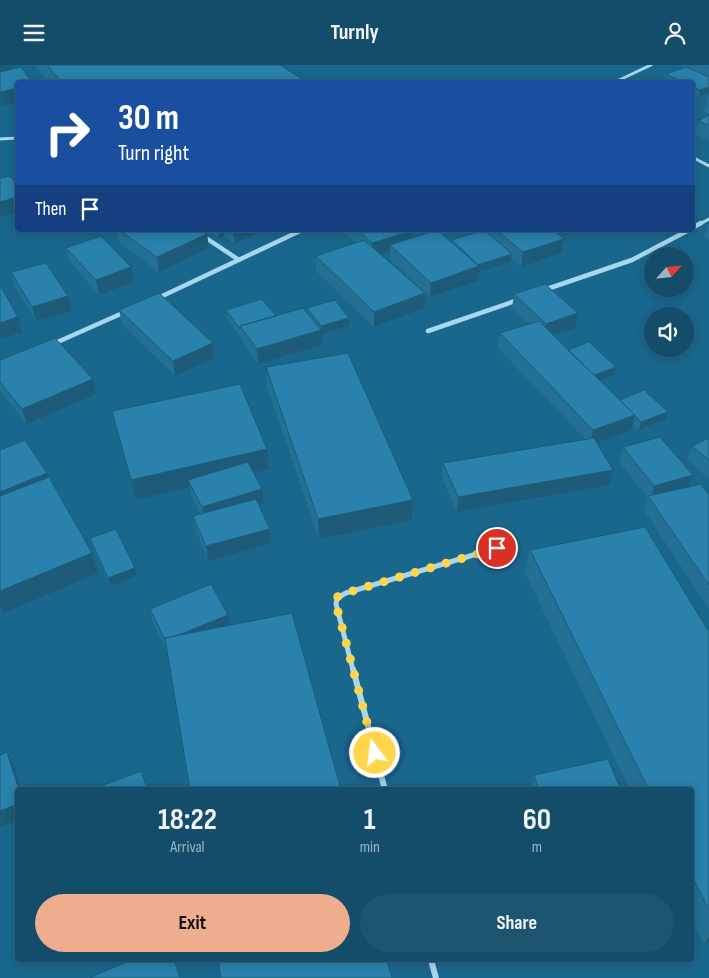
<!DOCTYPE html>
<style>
body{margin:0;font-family:"Sofia Sans Condensed",sans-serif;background:#1d5470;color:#f1f3f6;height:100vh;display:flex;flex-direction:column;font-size:19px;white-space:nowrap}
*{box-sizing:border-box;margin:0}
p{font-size:16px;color:#9db4c1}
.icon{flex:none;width:28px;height:28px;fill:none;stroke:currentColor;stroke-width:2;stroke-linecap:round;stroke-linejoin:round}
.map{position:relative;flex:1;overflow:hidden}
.side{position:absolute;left:15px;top:722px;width:679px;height:175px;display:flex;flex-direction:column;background:#144d6a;border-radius:5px;box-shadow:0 2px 12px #0003,0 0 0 1px #33647e}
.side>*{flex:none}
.top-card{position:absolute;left:15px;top:15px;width:680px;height:152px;border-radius:5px;box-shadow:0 2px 12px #0003,0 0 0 1px #33647e;background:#1a4fa0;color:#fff;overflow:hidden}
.needle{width:32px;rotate:63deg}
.buttons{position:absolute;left:644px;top:182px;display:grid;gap:10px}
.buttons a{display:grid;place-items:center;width:50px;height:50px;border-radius:50%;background:#144d6a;box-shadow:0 2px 12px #0003,0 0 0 1px #33647e;font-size:25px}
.pin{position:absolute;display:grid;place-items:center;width:42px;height:42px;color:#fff;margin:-21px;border:2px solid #fff;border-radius:50%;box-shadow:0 1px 5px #0007}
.me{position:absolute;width:55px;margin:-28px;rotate:345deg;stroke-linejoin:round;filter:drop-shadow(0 0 4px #0008)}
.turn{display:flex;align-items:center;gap:18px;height:105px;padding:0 20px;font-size:22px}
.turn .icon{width:65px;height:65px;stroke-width:2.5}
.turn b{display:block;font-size:35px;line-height:42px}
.then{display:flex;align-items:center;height:48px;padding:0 20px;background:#0003;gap:10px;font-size:19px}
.eta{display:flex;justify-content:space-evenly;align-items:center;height:85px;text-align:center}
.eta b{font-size:30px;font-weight:700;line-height:35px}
.primary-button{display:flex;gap:10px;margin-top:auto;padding:10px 20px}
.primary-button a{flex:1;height:58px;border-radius:30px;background:#eead8d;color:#111;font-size:20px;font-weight:700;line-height:58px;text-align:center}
.primary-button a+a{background:#1d5470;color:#f1f3f6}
header{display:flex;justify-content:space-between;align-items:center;height:65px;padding:0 20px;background:#144d6a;font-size:22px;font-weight:700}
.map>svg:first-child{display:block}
</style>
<header><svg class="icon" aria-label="menu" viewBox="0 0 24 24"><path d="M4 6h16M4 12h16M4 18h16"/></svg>Turnly<svg class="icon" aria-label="person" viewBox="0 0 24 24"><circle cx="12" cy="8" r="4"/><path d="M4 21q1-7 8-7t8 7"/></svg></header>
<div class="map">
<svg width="709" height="913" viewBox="0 0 709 913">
<rect width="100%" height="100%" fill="#1a678e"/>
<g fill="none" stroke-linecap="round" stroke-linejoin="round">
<path stroke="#a7d7ee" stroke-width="3" d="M613 18 651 0
M0 74 18 73
M692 92 709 101
M698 160 709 154"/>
<path stroke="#a7d7ee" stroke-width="4.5" d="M692 163 701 158
M194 165 239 195
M544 225 632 195 689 165
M156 234 302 165
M428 266 518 235
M53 279 125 247"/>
<path stroke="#a7d7ee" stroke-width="5" d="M353 605 336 539 337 533 346 528 497 483"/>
<path stroke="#a7d7ee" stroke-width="6" d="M353 604 385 725
M431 895 436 913"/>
</g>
<path fill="#237094" d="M34 0H280L308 18H49Z
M679 0H709V28L699 32 692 29V18H668L664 16 666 9 684 2Z
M708 34H709V49L704 47Z
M709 50V76L694 69 698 56Z
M709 155V175L704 172Z
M116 165H201L207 169 209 183 159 207 119 177Z
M207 165H263L235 178 224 171 219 173Z
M343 165H411V174L451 177 452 175 480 167 479 165H553L564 174 562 188 521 202 511 193V197L479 207 478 216 430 232 390 195V187L381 190 424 243 374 262 316 206V191L356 178Z
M413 165H432L420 170Z
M66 183 134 217 99 230 70 197Z
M11 207 68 231 72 246 36 256 15 222Z
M514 229 575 263 553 270 568 285 615 310 600 315 620 335 666 354 639 365 633 359 631 365 597 377 610 420 457 447 442 413 443 398 585 374 498 283 500 268 529 259 512 243Z
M307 243 349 253V261L322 269V280L258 299 242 275 241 272 227 253 226 245 276 251 307 248Z
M119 245 213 278 215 293 175 311 122 259Z
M0 295 96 329 27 359 0 326Z
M266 302 413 435 412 455 319 474 267 322Z
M112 346 269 404 253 407 264 439 259 440 270 464 271 478 208 496 196 465 193 451 200 449 191 430 190 422 136 435 117 366Z
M709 373V414L687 395 692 381Z
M623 382 693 410 689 421 709 430V544L644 445 648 433 619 397Z
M90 473 137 511 110 521 92 481Z
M530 485 709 567V877L704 879 691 852V725H630L525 508Z
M150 544 230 560 167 586 153 558Z
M534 710 621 725H531L530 724Z"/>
<path fill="#1d5b78" d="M0 0H12L13 5 0 8Z
M709 22V28L699 32 700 25Z
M18 23V37L0 41V27Z
M18 132V147L0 152V137Z
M218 165H223L224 171 219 173Z
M233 165H263L235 178Z
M421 165H432L420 170Z
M412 166 411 180H390V187L372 192V178Z
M207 169 209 183 159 207 157 192Z
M564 174 562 188 521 202 523 187Z
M512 189 511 197 479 207 478 216 430 232 431 218 478 200Z
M131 202 134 217 99 230 96 215Z
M425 228 424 243 374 262V247Z
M68 231 72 246 36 256 32 242Z
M578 248 575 263 544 273 546 259Z
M18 252 22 267 0 274V258Z
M349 253V261L322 269V280L258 299 257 284 321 265V261Z
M213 278 215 293 175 311 173 296Z
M616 302 615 310 590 319 591 311Z
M93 314 96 329 27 359 22 344Z
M668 347 666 354 639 365 641 357Z
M635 350 631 365 590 380 593 365Z
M267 384 269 404 192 422 188 415 190 422 136 435 131 415Z
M613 405 610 420 457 447 458 432Z
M47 408 51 423 0 444V427Z
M693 410 688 425 651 434 654 421Z
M262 424 264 439 204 457 202 442Z
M413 435 412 455 319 474 318 454Z
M270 464 271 478 208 496 206 481Z
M92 488 98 508 3 548 0 540V526Z
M135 503 137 511 110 521 108 513Z
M228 550 230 565 166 576Z
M7 687 14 700 21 725H19Z
M18 739V755L0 762V746Z
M709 871V877L704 879Z"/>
<path fill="#2982ac" stroke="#1d5b78" d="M47 0H280L308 18H62Z
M21 2 33 18H18V23L0 27V7Z
M686 2 709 12V22L700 25 692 21V18H684L666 9Z
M709 50V61L698 56Z
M10 111 18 122V132L0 137V113Z
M119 165H201L207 169 157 192Z
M358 165H411L412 166 372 178Z
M437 165 479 201 431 218 390 180Z
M484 165 512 189 478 200 452 175Z
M496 165H553L564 174 523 187Z
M101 171 131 202 96 215 66 183Z
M364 175 425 228 374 247 316 191Z
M46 198 68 231 32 242 11 207Z
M545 219 578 248 546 259 514 229Z
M0 220 18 252 0 258Z
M159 228 213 278 173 296 119 245Z
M262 234 276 251 240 261V264L226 245Z
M335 235 349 253 321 261 307 243Z
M303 243 321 265 257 284 240 261Z
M539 256 635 350 593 365 500 268Z
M55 273 93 314 22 344 0 317V295Z
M589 277 616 302 594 310 568 285Z
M348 288 413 435 318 454 266 302Z
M240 319 267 384 131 415 112 346Z
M644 325 668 347 641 357 635 351V350L620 335Z
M660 372 693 410 654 421 623 382Z
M594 373 613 405 458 432 443 398Z
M709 373V395L692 381Z
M25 375 47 408 0 427V385Z
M248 397 262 424 202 442 188 415Z
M49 412 92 488 0 526V431Z
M701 419 709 430V520L648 431Z
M256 434 270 464 206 481 193 451Z
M645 462 709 567V845L691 810V725H649L530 485Z
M116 464 135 503 108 513 90 473Z
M211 519 228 550 179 570 165 573V575L150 544Z
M292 548 341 725H190L165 573Z
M7 687 19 725H18V739L0 746V690Z
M608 694 621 725H539L534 710Z
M141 706 148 725H91Z
M131 895H174L180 913H89Z
M218 895H387L392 913H221Z"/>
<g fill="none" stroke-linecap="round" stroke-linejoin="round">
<path stroke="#ffd54a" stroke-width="9" stroke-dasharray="0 16.2" d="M375 688 336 539 337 532 346 528 497 483"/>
</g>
</svg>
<div class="buttons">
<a><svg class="needle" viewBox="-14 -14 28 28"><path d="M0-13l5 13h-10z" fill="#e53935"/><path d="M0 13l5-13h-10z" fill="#9db4c1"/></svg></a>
<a><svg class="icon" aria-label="sound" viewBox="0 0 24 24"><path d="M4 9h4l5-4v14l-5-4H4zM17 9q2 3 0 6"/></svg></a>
</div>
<div class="pin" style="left:497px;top:483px;background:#d93025"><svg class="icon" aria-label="arrive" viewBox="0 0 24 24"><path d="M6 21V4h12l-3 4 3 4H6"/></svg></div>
<svg class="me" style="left:375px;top:688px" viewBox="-20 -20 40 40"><circle r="17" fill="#ffd54a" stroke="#fff" stroke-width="3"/><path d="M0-11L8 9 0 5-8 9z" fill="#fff"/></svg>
<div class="top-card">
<div class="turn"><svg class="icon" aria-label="right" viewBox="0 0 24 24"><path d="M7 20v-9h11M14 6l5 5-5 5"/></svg><div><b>30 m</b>Turn right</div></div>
<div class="then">Then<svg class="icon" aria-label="arrive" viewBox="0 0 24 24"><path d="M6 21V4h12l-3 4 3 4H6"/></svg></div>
</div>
<section class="side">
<div class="eta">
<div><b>18:22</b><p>Arrival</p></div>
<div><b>1</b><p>min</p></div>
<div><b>60</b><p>m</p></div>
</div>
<div class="primary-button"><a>Exit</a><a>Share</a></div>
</section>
</div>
